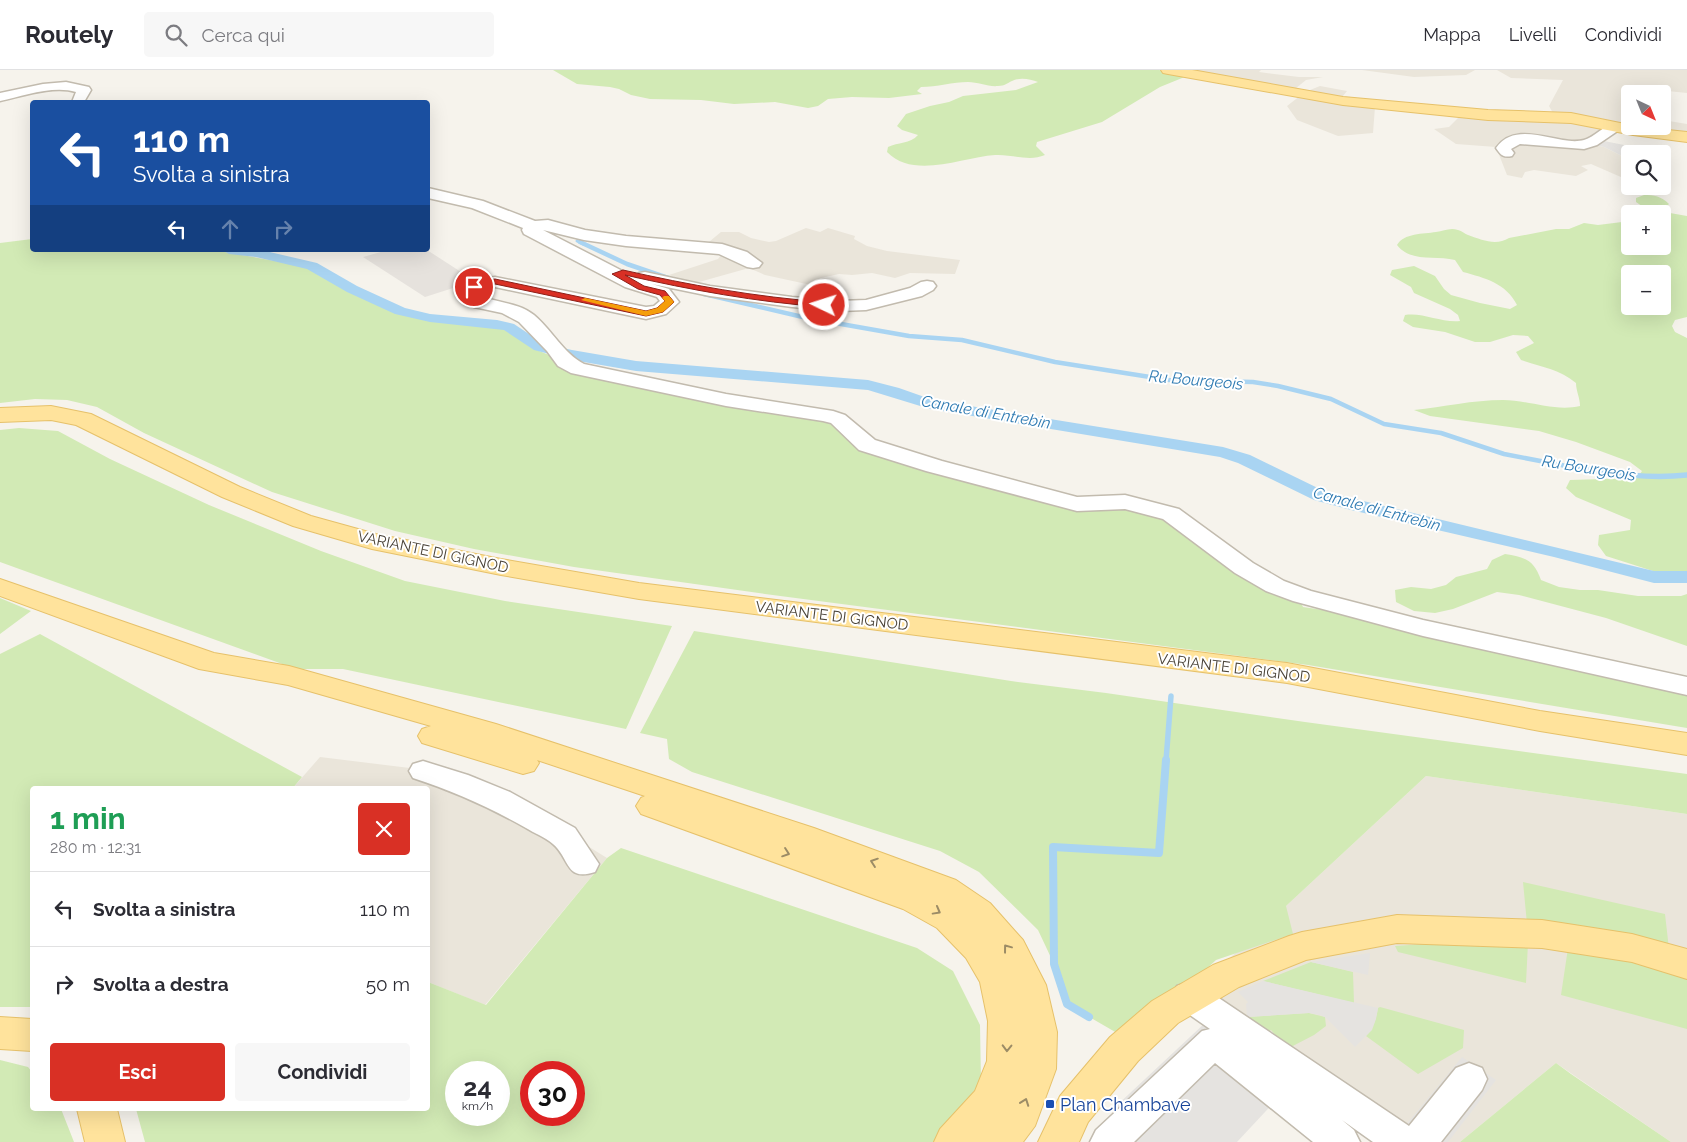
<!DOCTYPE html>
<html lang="it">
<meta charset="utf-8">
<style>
body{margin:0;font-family:Raleway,sans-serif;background:#f7f7f7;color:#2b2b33;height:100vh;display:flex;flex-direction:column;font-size:19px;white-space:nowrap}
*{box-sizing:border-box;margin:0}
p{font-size:16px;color:#7c7c81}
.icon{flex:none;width:28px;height:28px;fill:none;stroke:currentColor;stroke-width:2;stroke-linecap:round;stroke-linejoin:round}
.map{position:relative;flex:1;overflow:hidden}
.sheet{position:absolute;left:30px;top:716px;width:400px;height:325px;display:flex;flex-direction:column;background:#fff;border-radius:5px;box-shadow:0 5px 20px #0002}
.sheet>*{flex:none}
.hud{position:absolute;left:30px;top:30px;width:400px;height:152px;border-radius:5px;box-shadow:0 5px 20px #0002;background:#1a4fa0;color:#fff;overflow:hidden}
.needle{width:32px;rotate:137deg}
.fabs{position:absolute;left:1621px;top:15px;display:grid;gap:10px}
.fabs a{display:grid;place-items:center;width:50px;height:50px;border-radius:5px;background:#fff;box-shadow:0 5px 20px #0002;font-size:25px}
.speed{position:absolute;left:445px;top:991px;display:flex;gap:10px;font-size:25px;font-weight:700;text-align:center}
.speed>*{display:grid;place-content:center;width:65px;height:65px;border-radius:50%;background:#fff;box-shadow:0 5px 20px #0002;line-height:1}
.speed small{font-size:12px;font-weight:400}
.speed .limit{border:8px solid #d22;background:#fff;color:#111}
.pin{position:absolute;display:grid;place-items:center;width:42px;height:42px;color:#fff;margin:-21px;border:2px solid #fff;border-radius:50%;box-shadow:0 1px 5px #0007}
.me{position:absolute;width:55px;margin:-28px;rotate:274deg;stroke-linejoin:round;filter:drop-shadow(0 0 4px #0008)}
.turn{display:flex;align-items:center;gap:18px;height:105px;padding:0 20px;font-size:22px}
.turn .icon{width:65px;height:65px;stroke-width:2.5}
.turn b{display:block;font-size:35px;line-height:42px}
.lanes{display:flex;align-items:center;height:48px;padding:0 20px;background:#0003;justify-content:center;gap:25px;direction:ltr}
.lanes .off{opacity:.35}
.round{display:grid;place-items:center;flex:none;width:52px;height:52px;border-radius:5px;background:#f7f7f7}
.summary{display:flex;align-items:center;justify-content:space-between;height:85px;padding:0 20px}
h1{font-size:30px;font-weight:700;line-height:38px;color:#1e9e55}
.primary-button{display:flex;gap:10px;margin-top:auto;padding:10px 20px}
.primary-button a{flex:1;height:58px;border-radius:5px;background:#d93025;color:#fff;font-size:20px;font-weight:700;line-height:58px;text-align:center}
.primary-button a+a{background:#f7f7f7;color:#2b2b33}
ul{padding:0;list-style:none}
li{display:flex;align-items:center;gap:15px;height:75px;padding:0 20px;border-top:1px solid #e1e1e2}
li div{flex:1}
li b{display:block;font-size:19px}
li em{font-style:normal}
header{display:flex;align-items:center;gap:30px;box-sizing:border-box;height:70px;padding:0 25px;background:#fff;border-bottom:1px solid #e1e1e2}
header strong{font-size:24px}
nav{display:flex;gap:28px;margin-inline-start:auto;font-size:18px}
.search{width:350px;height:45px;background:#f7f7f7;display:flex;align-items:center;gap:12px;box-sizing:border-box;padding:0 18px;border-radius:5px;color:#7c7c81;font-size:19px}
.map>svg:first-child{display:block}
</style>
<header>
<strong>Routely</strong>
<div class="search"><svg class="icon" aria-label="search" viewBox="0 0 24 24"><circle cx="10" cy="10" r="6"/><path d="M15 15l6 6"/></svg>Cerca qui</div>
<nav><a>Mappa</a><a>Livelli</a><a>Condividi</a></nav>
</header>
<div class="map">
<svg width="1687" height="1072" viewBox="0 0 1687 1072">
<rect width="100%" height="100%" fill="#f6f3ec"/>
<path fill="#eae5da" d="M1163 0H1261L1259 2 1299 7H1323L1306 10 1290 23Z
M1362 0H1475L1466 5 1414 7Z
M1497 0H1687V23L1648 19 1646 24H1630V56H1662L1663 50 1687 54V68L1618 59 1595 75 1604 77 1630 90V111L1591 94 1581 96 1588 100 1576 106 1534 100 1525 102 1522 108 1507 105 1496 77 1456 74 1434 59 1449 57 1462 44 1375 37 1373 63 1338 66 1297 50 1287 36 1305 22 1320 16 1347 21 1343 26 1351 27V29L1489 43 1554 45 1549 36 1563 10 1511 8Z
M806 158 820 162 828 158 855 166 854 169 867 176 887 181 960 190 955 204 910 203 895 208 872 203 852 205 839 204 821 208 811 215 765 205 749 198 692 214 669 205 718 189 721 185 715 182 698 181 721 162H739L751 168 769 172 776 171Z
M320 687 475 706 607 788 485 935 428 912V719H292Z
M1426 706 1687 744V1072H1671L1556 993 1460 1072H1392L1189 926Z"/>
<path fill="#e6e2dd" d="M388 180H427L475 211 425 227 363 187Z"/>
<path fill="#d2eab5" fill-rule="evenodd" d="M553 0H1159L1187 6 1160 17 1102 52 1037 72 1036 76 1045 85C1029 92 1012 84 995 85 963 87 914 110 887 82L888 77C898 72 910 74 918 65L902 60 897 56 906 44 930 36 949 32 963 26 1016 20 1038 12C1030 9 1020 7 1012 11 1007 13 1005 16 998 16 988 17 978 12 968 12 953 12 937 17 921 17L917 21 922 24 889 28 852 27 828 29 818 36 808 38 775 32 734 34 701 30 650 29 631 25 619 19 610 17 577 14Z
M1644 125C1654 125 1661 126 1669 134L1665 138 1670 143 1687 146V247L1675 250 1672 256 1675 262 1687 268V502L1653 501 1606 486 1598 475 1599 465 1630 460 1631 450 1576 427 1566 418 1570 410 1637 408 1642 401 1630 392 1576 372 1539 361 1430 346 1414 340C1443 337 1473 330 1503 330 1528 330 1555 342 1580 336 1580 328 1576 321 1576 313 1559 299 1541 297 1521 290L1516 282 1534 273 1528 266 1513 265 1490 272H1475L1445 262 1413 257 1403 251 1405 245C1423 242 1441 253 1460 251L1458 245 1450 239 1414 223 1411 217 1390 205 1392 200 1414 196 1435 206 1444 219 1451 225 1480 233 1510 239 1517 235C1506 213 1485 208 1463 202L1455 190C1436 185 1411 193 1397 175 1404 163 1423 164 1436 162 1444 161 1450 157 1458 160 1462 161 1465 164 1468 165 1482 170 1496 176 1509 168L1556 159H1569L1584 153 1598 155 1630 151V176H1662V144H1643L1649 141 1636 132V128ZM1630 204H1662V236H1630Z
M32 169V180H214L308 197 319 201 335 212 394 241 436 250 500 255 509 260 532 278 549 285 560 298 576 305 747 338 830 351 851 366 854 376 875 384 1170 448 1300 531 1303 537 1337 542 1687 620V658L1308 595 765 524 574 497 474 479 395 461 272 422 144 363 97 337 67 330 35 329 0 333V173Z
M19 358 58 361 110 389 209 435 321 481 405 511 505 531 672 556 626 659 343 599H296L0 492V360Z
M1505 484C1525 487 1534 490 1541 510L1559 517 1580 520H1598L1638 526H1681L1687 524V576L1606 548 1519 525 1497 522 1453 539 1435 543 1414 541 1396 532 1395 520 1411 517 1431 519 1446 515 1456 507 1487 499 1492 490Z
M0 528 31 541 0 564Z
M694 561 1011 611 1106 623 1305 652 1687 704V744L1426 706 1286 836 1293 864 1216 890 1129 970 1067 934 1054 894 1038 860 979 802 940 781 692 702 669 689 667 669 640 663Z
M40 564 302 707 292 719H32V937H0V584Z
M621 778 917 878 953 901 980 955 981 1012 934 1072H145L136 1039H428V912L486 935 607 788ZM456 1002H499V1045H456ZM531 1002H574V1045H531Z
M1523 812 1665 844 1669 879 1527 854Z
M1452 872 1528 873 1526 913 1398 882 1395 876Z
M1568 878 1636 889 1687 904V959L1561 925Z
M1311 892 1353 902 1354 933 1263 911Z
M1380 937 1464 960 1463 978 1418 1004 1366 966C1374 957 1376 949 1378 938Z
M1309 943 1325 947 1326 956 1314 965 1287 979 1271 960 1268 962 1247 947Z
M0 990 28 997 32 1002V1039H61L74 1072H0Z
M1556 993 1571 1004 1671 1072H1460Z"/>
<path fill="#e5e3e0" d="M1599 70 1639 78 1661 84H1630V90L1604 77 1595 75Z
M1370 883 1368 905 1311 892Z
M1263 911 1378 938 1376 949 1372 960 1355 977 1325 947 1320 945 1309 943 1247 947 1246 934 1248 932 1238 922Z
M1206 952 1294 1011 1237 1072H1133L1114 1038Z
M1462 987 1496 1010 1448 1072H1415L1400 1062Z"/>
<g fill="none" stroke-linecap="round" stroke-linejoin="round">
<path stroke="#a9d4f2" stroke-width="3" d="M577 171 583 174"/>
<path stroke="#a9d4f2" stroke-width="4.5" d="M580 172 627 194 668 208
M704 224 807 248 909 266 962 270 1055 292 1169 310 1253 312 1278 316 1331 329 1384 354 1441 363 1504 384 1582 399"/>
<path stroke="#a9d4f2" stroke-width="5.5" d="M1575 397C1613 404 1649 409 1687 405
M1166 691 1171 626"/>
<path stroke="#a9d4f2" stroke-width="8" d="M1089 947 1067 934 1054 894 1053 777 1159 783 1166 690"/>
<path fill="#a9d4f2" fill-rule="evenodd" d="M222 180H261L317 193 357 216 405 238 430 244 497 250 514 254 544 274 572 280 636 291 868 310 899 318 933 330 1223 377 1250 385 1326 422 1654 501H1687V513H1654L1554 487 1351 440 1314 430 1238 393 1220 387 930 339 868 320 636 301 572 290 534 280 504 260 430 252 395 244 347 222 307 199 256 187 229 184Z"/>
<g stroke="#c2bbae" stroke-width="3">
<path id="minor" d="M66 12 89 17 91 20 84 32H72L76 22C53 15 23 26 0 31V23L43 14Z
M1614 53 1619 54 1621 57 1619 60 1597 75 1584 79 1520 74 1511 79 1514 83 1512 86C1503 88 1501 85 1496 78 1517 48 1559 77 1584 70 1595 67 1603 56 1614 53Z
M428 118 483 131 535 151 548 150 585 160 626 166 722 174 747 182 762 193 759 197 753 198 747 197 719 184 626 176 584 170 543 160 638 209 636 207 639 203 645 202 710 216 792 227 840 231 866 230 910 218 921 212 927 211 933 212 936 216 933 220 922 226 866 240 840 241 792 237 710 226 652 214 669 219 679 232 666 244 646 249 495 217 484 219 479 222 478 225C496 233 518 232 534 245 552 260 563 283 584 294L726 324 833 341 845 345 875 370 942 391 1077 427 1125 425 1179 439 1253 493 1284 511 1311 521 1423 550 1687 607V625L1423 566 1293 531 1266 521 1235 503 1163 449 1125 439 1077 441 926 401 859 380 831 353 823 351 726 336 571 303 558 296 547 281 519 252 502 243 474 237 463 232 460 228C463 209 479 209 495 207L646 237 654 236 660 231 657 227 625 217 524 164 522 160 523 158 472 138 428 128Z
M423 691 468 705 510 722 575 758 599 794 595 802C565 812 570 788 553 774 545 767 534 763 526 758 489 737 453 721 413 708L409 701 413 694Z
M1189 912 1201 916 1409 1056 1456 998 1469 993 1482 998 1487 1009 1482 1020 1441 1072H1373L1342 1050 1354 1060 1360 1072H1313L1215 993 1134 1072H1090L1096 1060 1202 961 1210 959 1177 936 1172 926 1177 916Z"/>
</g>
<g stroke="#e6c16a" stroke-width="2">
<path id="major" d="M1161 0H1192L1343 27 1488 40 1571 43 1630 55V56L1687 62V72L1633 65 1571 53 1488 50 1343 35 1168 4 1163 3Z
M51 336 91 344 240 417 311 446 376 464 501 489 639 513 1287 593 1540 641 1687 663V685L1540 661 1287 613 639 529 501 505 372 479 293 456 222 427 76 355 51 350 0 352V338Z
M0 509 214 583 289 596 496 654 814 758 956 810 990 833 1023 870 1046 915 1057 962 1056 999 1035 1056 1023 1072H934L940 1059 975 1021 987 991 988 951 980 912 966 888 937 858 903 839 641 744 636 736 641 728 645 726 537 690 539 693 534 701 523 704 422 673 418 666 422 659 431 656 288 615 199 599 0 526Z
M1397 845 1542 850 1632 864 1687 879V909L1632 892 1542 878 1397 873 1306 890 1239 917 1178 953 1138 991 1088 1052 1079 1072H1038L1060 1026 1110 967 1152 931 1213 895 1289 866 1302 862Z
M0 947 32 949V981L0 979Z
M77 1039H117L125 1072H85Z"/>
</g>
<use href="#minor" fill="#fff" fill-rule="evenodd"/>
<use href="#major" fill="#ffe39c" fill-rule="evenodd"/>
</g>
<defs><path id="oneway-chevron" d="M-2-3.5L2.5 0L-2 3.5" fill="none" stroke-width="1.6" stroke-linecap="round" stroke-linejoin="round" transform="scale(1.25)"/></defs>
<g stroke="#9c8c66">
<use href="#oneway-chevron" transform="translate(786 783) rotate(19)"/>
<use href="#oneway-chevron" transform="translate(874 792) rotate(-161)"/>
<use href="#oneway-chevron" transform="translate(937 841) rotate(29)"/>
<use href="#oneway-chevron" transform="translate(1007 878) rotate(-127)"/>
<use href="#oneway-chevron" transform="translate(1007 978) rotate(91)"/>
<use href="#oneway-chevron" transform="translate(1025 1032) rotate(-70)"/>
</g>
<path fill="#d93025" stroke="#8d1f18" d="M623 200C689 215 756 227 824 232L828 235 824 237C756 232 691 220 625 205L644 216 665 221 674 232 663 242 646 246 495 214 474 219 470 217 476 212 495 209 646 241 657 238 665 231 660 225 638 219 612 204Z"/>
<path fill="#f59e0b" d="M664 226H669L674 232 663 242 646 246 581 230 585 228 646 241 657 238 665 231 662 228Z"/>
<rect fill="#1a4fb4" stroke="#fff" stroke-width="2" x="1045" y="1029" width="10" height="10" rx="2.5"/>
<g text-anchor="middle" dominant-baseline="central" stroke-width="4" stroke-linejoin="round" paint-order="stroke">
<g font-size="15" fill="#4b4439" stroke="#fff">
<text transform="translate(433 482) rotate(12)">VARIANTE DI GIGNOD</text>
<text transform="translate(832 546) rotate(7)">VARIANTE DI GIGNOD</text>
<text transform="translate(1234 598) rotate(7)">VARIANTE DI GIGNOD</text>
</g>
<g font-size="16" font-style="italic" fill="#2e7ab2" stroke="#fff">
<text transform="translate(1196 310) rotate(5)">Ru Bourgeois</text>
<text transform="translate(986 342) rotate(10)">Canale di Entrebin</text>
<text transform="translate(1589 398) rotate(9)">Ru Bourgeois</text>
<text transform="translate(1377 439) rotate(15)">Canale di Entrebin</text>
</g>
<g font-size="18" fill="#164399" stroke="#fff" text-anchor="start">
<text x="1060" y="1034">Plan Chambave</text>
</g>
</g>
</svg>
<div class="fabs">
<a><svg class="needle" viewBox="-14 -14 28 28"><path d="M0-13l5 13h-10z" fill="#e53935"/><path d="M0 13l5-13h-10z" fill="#7c7c81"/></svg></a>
<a><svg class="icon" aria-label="search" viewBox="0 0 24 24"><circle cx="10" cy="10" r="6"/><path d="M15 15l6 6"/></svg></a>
<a>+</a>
<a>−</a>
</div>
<div class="speed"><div>24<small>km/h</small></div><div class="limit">30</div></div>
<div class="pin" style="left:474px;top:217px;background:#d93025"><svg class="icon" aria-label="arrive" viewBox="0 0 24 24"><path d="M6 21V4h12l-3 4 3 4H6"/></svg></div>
<svg class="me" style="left:824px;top:235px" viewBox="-20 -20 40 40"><circle r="17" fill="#d93025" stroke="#fff" stroke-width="3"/><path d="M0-11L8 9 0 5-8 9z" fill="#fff"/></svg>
<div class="hud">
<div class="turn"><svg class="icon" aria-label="left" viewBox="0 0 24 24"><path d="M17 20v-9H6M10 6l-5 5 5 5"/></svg><div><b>110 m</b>Svolta a sinistra</div></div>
<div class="lanes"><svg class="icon" aria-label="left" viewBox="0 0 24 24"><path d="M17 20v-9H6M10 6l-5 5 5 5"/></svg><svg class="icon off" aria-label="ahead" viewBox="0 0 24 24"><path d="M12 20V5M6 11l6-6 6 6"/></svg><svg class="icon off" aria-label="right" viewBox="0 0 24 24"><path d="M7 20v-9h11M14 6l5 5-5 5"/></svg></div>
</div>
<section class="sheet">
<div class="summary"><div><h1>1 min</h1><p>280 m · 12:31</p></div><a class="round" style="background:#d93025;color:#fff"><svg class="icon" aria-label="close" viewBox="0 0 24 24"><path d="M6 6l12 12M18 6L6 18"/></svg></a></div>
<ul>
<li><svg class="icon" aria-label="left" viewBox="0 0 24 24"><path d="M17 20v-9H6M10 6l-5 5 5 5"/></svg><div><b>Svolta a sinistra</b></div><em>110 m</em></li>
<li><svg class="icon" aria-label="right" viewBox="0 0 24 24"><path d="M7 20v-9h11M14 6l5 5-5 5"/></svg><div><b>Svolta a destra</b></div><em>50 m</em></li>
</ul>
<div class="primary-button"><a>Esci</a><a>Condividi</a></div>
</section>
</div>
